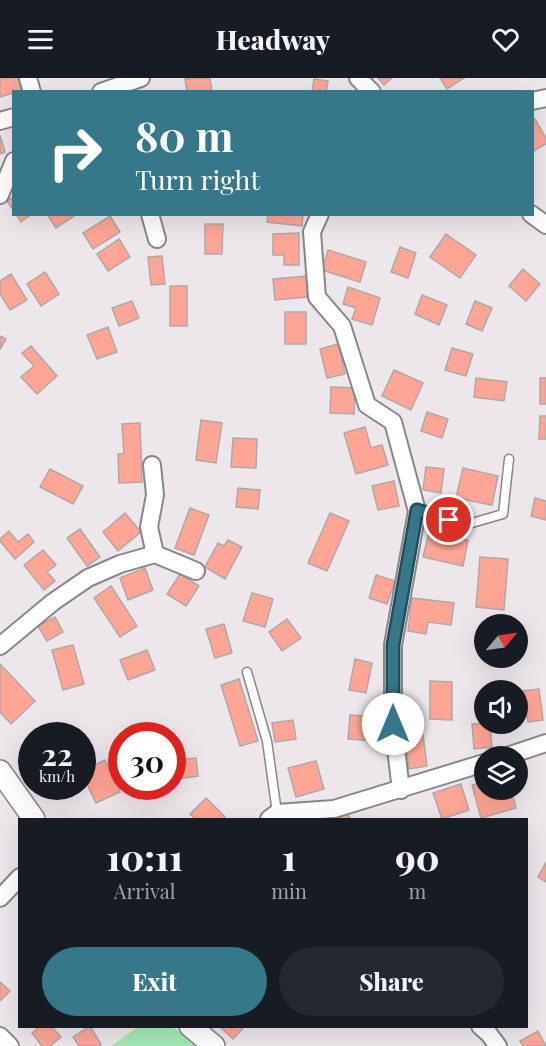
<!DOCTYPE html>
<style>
body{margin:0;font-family:"Playfair Display",serif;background:#242831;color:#f1f3f6;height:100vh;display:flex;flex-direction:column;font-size:22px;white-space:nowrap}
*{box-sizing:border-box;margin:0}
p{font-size:20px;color:#9ea1a6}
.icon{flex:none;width:33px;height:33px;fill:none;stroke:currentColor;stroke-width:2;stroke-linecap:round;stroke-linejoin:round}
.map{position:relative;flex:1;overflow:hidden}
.drawer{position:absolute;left:18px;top:740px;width:510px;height:210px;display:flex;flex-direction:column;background:#171b24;border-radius:0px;box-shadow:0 6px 24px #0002}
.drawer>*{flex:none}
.top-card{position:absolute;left:12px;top:12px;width:522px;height:126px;border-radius:0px;box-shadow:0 6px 24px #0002;background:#367789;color:#fff;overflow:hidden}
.needle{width:39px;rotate:61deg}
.controls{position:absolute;left:474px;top:536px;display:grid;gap:12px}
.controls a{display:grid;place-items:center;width:54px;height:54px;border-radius:50%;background:#171b24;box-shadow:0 6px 24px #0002;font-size:30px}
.speed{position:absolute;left:18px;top:644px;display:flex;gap:12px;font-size:30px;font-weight:700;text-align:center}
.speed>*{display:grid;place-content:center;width:78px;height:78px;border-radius:50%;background:#171b24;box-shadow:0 6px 24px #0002;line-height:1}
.speed small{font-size:15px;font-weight:400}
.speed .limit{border:9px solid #d22;background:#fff;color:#111}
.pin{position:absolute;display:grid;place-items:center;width:51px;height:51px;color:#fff;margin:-26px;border:3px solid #fff;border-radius:50%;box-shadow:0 2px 6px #0007}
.me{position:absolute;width:66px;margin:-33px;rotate:0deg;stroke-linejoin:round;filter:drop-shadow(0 0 4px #0008)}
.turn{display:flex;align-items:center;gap:21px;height:126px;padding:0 24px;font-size:27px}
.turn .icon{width:78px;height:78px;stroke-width:2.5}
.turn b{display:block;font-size:42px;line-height:51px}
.eta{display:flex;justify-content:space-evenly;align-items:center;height:102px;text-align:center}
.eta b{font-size:36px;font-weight:800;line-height:42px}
.button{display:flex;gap:12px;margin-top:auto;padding:12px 24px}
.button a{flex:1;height:69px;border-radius:36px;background:#367789;color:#fff;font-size:24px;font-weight:800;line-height:69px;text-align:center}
.button a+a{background:#242831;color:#f1f3f6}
header{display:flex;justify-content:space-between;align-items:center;height:78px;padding:0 24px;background:#171b24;font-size:27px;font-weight:800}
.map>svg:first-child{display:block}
</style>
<header><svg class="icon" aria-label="menu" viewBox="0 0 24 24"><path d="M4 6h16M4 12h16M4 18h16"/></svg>Headway<svg class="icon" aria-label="heart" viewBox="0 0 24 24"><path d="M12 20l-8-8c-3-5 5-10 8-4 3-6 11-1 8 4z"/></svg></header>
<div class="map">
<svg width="546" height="968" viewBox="0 0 546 968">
<rect width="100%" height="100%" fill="#ede7ec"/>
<path fill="#a4e9b5" d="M139 948H171L199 968H111Z"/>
<path fill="#ffa596" stroke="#afa8a6" stroke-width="1.5" d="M0 0H18L21 13 14 14V15L0 19Z
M196 0H210L212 14H187L185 1Z
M378 0H392L384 7Z
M440 0H464L447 11Z
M314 1 328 3 326 14H312Z
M535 41 546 60V66L532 74V43Z
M0 57 5 74 0 76Z
M14 119V133L7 123Z
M16 136H32L21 144Z
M47 136H77L56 150Z
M268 136H303L302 148 267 144Z
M110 138 120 154 93 171 83 155Z
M205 146H223L222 176H205Z
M299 155V187H284V177H273V156Z
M446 156 476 177 460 200 430 179Z
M119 161 130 179 108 193 97 176Z
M400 169 416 175 408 200 391 194Z
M328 172 366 184 360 204 322 192Z
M162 178 165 206 151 207 148 179Z
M523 191 540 206 526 223 509 208Z
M45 194 59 216 41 228 27 206Z
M11 196 27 222 10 232 0 216V203Z
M306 198 307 219 275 222 273 201Z
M170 208H187V248H170Z
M348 209 380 220 372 247 352 241 356 230 343 226Z
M422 217 447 227 439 247 415 236Z
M132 223 139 240 119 248 112 230Z
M475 223 492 230 482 253 466 246Z
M285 234H306V266H285Z
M108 249 117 274 97 281 87 257Z
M0 258 6 261 0 271Z
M338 266 345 296 327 300 320 271Z
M31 268 57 298 37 316 21 299 34 288 22 275Z
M452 270 473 276 466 298 445 292Z
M394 292 423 305 411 332 382 318Z
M476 300 507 304 504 323 474 319Z
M540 300H546V326H540Z
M331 309 355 310 354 336 330 335Z
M427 334 448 341 442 360 421 353Z
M540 338H546V361H539Z
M201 342 222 345 216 385 196 382Z
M140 345 142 404 119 405 118 376H124L122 346Z
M365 349 371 370 382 367 388 387 356 396 344 355Z
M233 360 257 361 256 390 231 389Z
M426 389 444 391 441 415 423 412Z
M463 390 498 398 492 427 456 420Z
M50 391 83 408 73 426 40 409Z
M394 403 399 428 378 432 372 408Z
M238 410 260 412 258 431 236 429Z
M535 420 546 423V442L531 438Z
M190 430 209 437 194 477 175 470Z
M125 435 141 454 118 473 103 454Z
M330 435 349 443 327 493 308 485Z
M80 451 100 479 87 488 67 460Z
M9 453 18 464 28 456 34 464 15 481 0 463V461Z
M429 454 468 462 463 488 423 479Z
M228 462 242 469 225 501 205 489 218 465 224 468Z
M43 472 56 487 47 494 55 503 44 512 24 487Z
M480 479 508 481 504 532 476 529Z
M145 490 153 512 128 522 120 500Z
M180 496 199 508 186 528 167 516Z
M376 497 395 503 387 526 369 520Z
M111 508 137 548 120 559 94 520Z
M252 515 273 521 265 549 243 543Z
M412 520 454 525 451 547 428 544 426 556 408 553Z
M55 539 63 554 47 563 38 548Z
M287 541 301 560 282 573 269 554Z
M224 546 232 575 215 580 206 551Z
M73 567 84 606 63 612 52 572Z
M147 572 155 592 128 602 120 582Z
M355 581 372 585 366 615 349 612Z
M0 586 35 623 11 646 0 634Z
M239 601 258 663 240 668 221 607Z
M430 603 452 604V642L430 641Z
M539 611 543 642 528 644 523 613Z
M350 637 378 639 376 663 348 661Z
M293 642 296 661 275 664 272 645Z
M490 645 492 669 474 671 472 646Z
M423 657 427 688 409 691 405 659Z
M196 680 198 698 177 701 175 682Z
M105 682 120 714 96 725 82 696V693Z
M316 683 324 711 296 719 288 690Z
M484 704V711H511L516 730 481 740 472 707Z
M461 706 469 732 442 741 433 715Z
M46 708H80L67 715 65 712 50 720 44 709Z
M206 720 225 739 223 741H195L190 736Z
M348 735 350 741H331Z
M546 784V804L538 799Z
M0 904 10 913 0 923Z
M40 948H51L61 959 50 968H42L32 955Z
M90 948 101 966 98 968H79L73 959Z
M219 948H245L233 961Z
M538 953 546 968H523L520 963Z"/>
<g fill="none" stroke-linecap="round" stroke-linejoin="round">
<g stroke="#8a8589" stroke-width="11">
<path id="service" d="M417 433 465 447 503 436 509 381
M247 594 267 663 277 735"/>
</g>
<g stroke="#8a8589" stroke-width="20">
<path id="minor" d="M28 0 32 14
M358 0 372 14
M101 14 141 0
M532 23 546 20
M0 43 14 39
M0 117 14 83
M150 136 157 161
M320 136 312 154 317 219 342 248 367 327 393 344 417 433 393 567V646L401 712
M531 136 546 147
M152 387 155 417 149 449 155 476
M0 568 53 524 88 500 120 486 155 476 196 493
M507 678 546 665
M269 741 277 735 334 731 484 685
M0 820 20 799
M480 948 489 956 498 968
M0 958 10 968"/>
</g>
<g stroke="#8a8589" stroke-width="24">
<path id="tertiary" d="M0 693 34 741
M190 948 214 968"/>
</g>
<use href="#service" stroke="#fff" stroke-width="8"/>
<use href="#minor" stroke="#fff" stroke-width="16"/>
<use href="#tertiary" stroke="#fff" stroke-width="21"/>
</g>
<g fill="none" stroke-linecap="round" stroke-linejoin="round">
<g stroke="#234d59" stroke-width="15">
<path id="route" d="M393 646V567L417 432 449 442"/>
</g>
<use href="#route" stroke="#367789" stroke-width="10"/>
</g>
</svg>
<div class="controls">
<a><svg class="needle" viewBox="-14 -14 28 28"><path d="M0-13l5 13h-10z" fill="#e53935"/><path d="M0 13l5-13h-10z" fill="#9ea1a6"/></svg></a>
<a><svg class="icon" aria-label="sound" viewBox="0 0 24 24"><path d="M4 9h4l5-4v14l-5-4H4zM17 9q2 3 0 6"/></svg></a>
<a><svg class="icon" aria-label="layers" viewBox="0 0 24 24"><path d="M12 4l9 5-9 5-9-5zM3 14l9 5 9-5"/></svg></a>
</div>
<div class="speed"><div>22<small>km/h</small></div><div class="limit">30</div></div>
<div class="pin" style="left:449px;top:442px;background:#d93025"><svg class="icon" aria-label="arrive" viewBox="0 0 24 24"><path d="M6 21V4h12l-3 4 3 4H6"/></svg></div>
<svg class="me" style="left:393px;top:646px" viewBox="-20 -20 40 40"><circle r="19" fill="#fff"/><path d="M0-13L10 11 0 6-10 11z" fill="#367789"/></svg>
<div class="top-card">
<div class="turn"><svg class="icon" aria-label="right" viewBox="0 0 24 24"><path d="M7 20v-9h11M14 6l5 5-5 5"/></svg><div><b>80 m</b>Turn right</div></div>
</div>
<section class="drawer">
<div class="eta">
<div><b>10:11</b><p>Arrival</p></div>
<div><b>1</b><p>min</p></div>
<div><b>90</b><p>m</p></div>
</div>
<div class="button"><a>Exit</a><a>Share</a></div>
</section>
</div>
